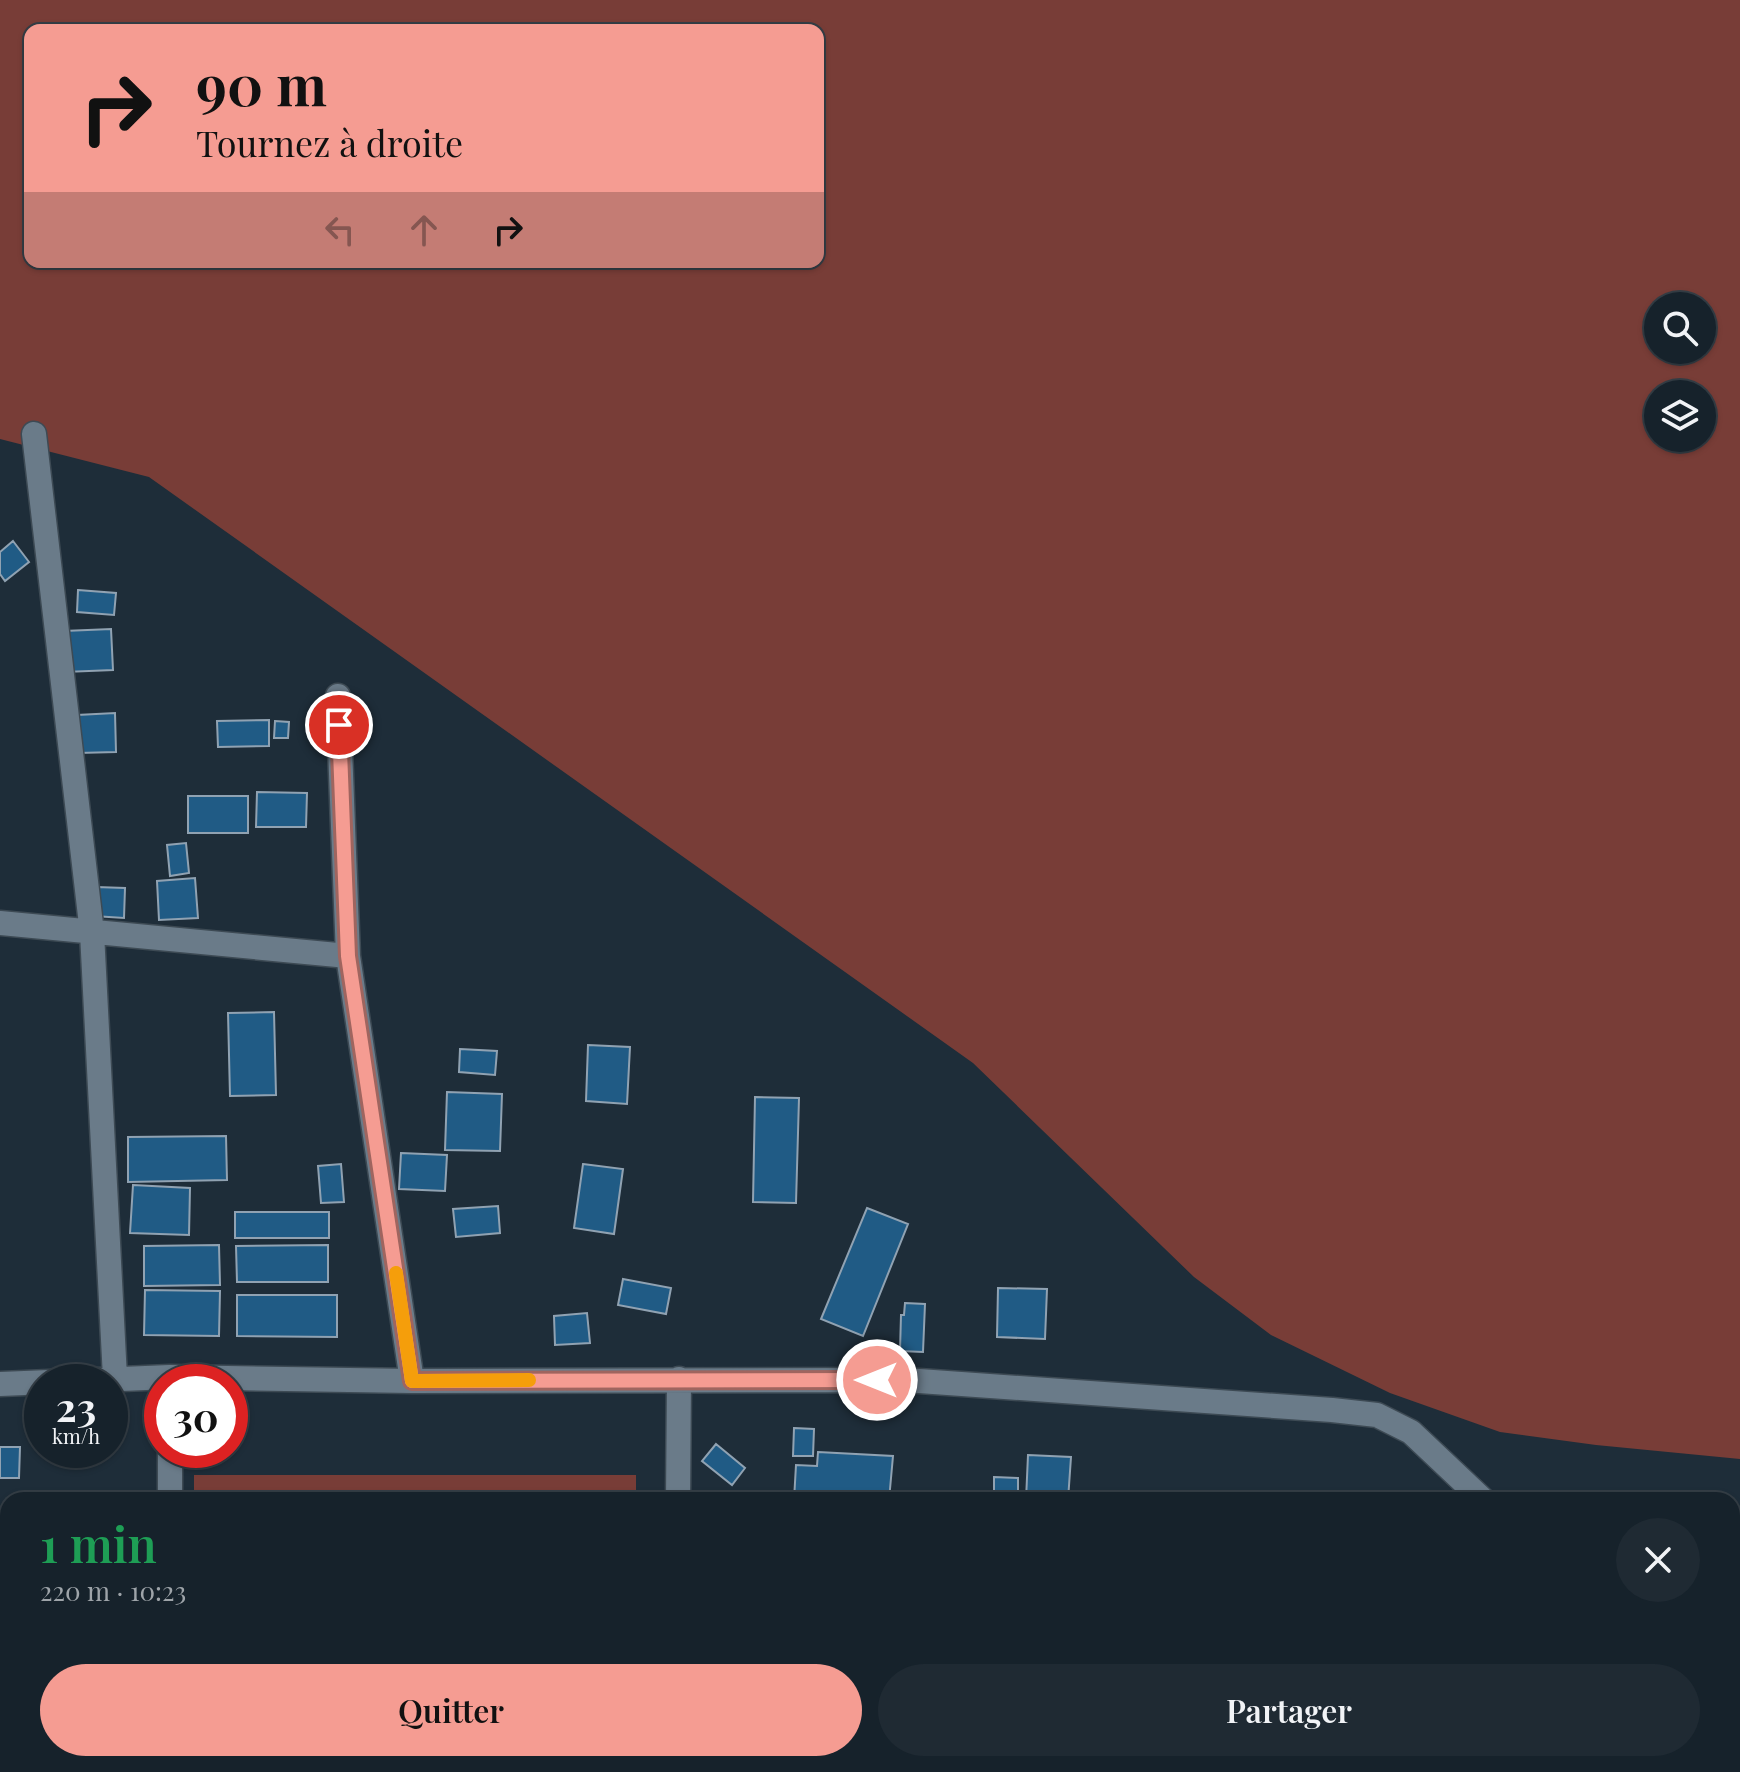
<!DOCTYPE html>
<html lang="fr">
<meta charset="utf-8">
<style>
body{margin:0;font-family:"Playfair Display",serif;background:#1f2a33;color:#f1f3f6;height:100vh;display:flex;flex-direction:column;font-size:30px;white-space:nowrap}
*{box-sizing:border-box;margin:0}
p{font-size:26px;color:#9ea4a9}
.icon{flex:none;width:44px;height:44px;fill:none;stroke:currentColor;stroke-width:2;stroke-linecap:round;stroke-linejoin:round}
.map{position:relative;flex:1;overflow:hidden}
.side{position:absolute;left:0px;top:1492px;width:1740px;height:280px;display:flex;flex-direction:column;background:#16222b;border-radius:24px 24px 0 0;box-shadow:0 2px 6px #0004,0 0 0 2px #353f47}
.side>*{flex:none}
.banner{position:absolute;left:24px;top:24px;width:800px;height:244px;border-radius:16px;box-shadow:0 2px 6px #0004,0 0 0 2px #353f47;background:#f59c92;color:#111;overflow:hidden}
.controls{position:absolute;left:1644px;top:292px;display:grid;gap:16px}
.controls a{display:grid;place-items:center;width:72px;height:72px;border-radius:50%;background:#16222b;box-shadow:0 2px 6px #0004,0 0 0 2px #353f47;font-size:40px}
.speed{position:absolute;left:24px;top:1364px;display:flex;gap:16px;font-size:40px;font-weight:700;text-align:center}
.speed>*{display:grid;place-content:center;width:104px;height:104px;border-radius:50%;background:#16222b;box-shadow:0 2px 6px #0004,0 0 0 2px #353f47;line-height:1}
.speed small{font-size:20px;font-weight:400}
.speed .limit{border:12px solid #d22;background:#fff;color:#111}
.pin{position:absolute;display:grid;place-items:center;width:68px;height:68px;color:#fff;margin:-34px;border:4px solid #fff;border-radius:50%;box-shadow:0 2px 8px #0007}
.me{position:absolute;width:88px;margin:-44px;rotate:270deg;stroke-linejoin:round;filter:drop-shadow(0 0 6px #0008)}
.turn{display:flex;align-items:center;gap:28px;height:168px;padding:0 40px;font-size:36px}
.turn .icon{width:104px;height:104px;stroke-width:2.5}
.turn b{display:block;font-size:56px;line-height:68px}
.lanes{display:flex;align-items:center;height:76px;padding:0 40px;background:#0003;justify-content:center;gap:40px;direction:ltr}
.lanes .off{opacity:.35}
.round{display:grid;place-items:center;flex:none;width:84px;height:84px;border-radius:42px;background:#1f2a33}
.overview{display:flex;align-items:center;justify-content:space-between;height:136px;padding:0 40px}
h1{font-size:48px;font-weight:600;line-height:60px;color:#1e9e55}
.cta{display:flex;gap:16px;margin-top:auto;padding:16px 40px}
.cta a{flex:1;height:92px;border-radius:48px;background:#f59c92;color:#111;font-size:32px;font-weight:600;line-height:92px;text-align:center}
.cta a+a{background:#1f2a33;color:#f1f3f6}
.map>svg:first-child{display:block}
</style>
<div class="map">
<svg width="1740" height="1772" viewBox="0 0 1740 1772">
<rect width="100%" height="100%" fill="#1e2d39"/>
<path fill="#783d37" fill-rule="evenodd" d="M0 0H1740V1459L1596 1445 1500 1432 1390 1393 1271 1335 1194 1277 973 1063 149 477 0 439ZM30 30H818V262H30ZM1658 306H1702V350H1658ZM1658 394H1702V438H1658Z
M194 1475H636V1500H194Z
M1732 1600 1740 1601V1772H1546L1551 1764H1732Z"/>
<path fill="#205b85" stroke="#90a2b2" stroke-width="2" d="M13 541 29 562 5 581 0 574V552Z
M78 590 116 593 114 615 77 612Z
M111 629 113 670 65 672 64 631Z
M115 713 116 752 78 753 77 715Z
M269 720V746L218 747 217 721Z
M275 721 289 722 288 738H274Z
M257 792 307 793 306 827H256Z
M188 796H248V833H188Z
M186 843 189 873 170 876 167 845Z
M195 878 198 918 159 920 157 881Z
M96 887 125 888 124 918 94 916Z
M274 1012 276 1095 230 1096 228 1013Z
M588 1045 630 1047 627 1104 586 1101Z
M460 1049 497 1051 495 1075 459 1072Z
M447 1092 502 1094 500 1151 445 1150Z
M755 1097 799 1098 796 1203 753 1202Z
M226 1136 227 1180 128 1182V1137Z
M401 1153 447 1155 445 1191 399 1189Z
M341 1164 344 1202 321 1203 318 1166Z
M583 1164 623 1169 614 1234 574 1228Z
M133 1185 190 1188 189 1235 130 1233Z
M498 1206 500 1233 456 1237 453 1209Z
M867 1208 908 1224 863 1336 821 1319Z
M235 1212H329V1238H235Z
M219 1245 220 1285 144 1286V1246Z
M328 1245V1282H237L236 1246Z
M623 1279 671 1288 666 1314 618 1305Z
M998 1288 1047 1289 1045 1339 997 1337Z
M145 1290 220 1291 219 1336 144 1335Z
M237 1295H337V1337L237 1336Z
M905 1303 925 1304 923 1352 900 1351 901 1315H904Z
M587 1313 590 1343 555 1345 554 1316Z
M794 1428 814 1429 813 1456H793Z
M716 1444 745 1468 732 1485 702 1461Z
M0 1447H20L19 1478H0Z
M818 1452 893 1456 889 1500H794L796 1465 817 1466Z
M1028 1455 1071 1457 1068 1500H1026Z
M994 1477 1018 1478V1500H994Z
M0 1598H8V1721H0Z
M36 1764H106V1772H36Z
M1054 1764H1110L1106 1772H1051Z"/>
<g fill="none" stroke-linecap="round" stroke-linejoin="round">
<g stroke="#3d4a54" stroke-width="27">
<path id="minor" d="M34 434 92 933 115 1378
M338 696 348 956 412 1381
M0 923 348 956
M170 1377 412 1381 905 1380 1332 1410 1377 1415 1411 1432 1483 1500
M0 1384 170 1377V1382
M170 1500V1450
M678 1500 679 1379
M170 1764V1772
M1219 1764 1237 1772
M670 1772V1764"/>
</g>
<use href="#minor" stroke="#6a7b89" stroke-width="24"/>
</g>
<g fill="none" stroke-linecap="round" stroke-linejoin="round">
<g stroke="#9f655f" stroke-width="20">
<path id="route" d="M339 725 348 956 412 1381 877 1380"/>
</g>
<use href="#route" stroke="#f59c92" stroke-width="14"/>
<path stroke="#f59e0b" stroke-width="14" d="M396 1273 412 1381 529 1380"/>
</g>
</svg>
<div class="controls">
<a><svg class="icon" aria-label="search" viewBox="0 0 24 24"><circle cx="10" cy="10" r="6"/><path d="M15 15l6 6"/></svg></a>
<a><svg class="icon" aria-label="layers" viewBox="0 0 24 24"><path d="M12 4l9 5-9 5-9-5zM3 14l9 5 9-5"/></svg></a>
</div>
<div class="speed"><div>23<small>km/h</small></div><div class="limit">30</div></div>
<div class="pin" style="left:339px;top:725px;background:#d93025"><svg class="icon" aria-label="arrive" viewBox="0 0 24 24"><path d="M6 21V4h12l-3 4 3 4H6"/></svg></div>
<svg class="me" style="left:877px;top:1380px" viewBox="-20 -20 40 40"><circle r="17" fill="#f59c92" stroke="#fff" stroke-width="3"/><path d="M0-11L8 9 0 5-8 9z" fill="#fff"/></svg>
<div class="banner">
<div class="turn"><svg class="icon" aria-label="right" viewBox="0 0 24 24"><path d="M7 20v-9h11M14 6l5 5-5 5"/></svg><div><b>90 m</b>Tournez à droite</div></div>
<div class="lanes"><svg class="icon off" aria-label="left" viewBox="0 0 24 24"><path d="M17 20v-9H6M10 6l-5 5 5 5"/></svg><svg class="icon off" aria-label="ahead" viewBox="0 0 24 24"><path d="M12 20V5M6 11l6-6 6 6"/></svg><svg class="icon" aria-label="right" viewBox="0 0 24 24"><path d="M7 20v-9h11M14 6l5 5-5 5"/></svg></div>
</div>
<section class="side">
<div class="overview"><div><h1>1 min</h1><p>220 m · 10:23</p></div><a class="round"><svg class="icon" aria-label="close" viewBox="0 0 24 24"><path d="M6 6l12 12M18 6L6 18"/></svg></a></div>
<div class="cta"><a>Quitter</a><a>Partager</a></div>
</section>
</div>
